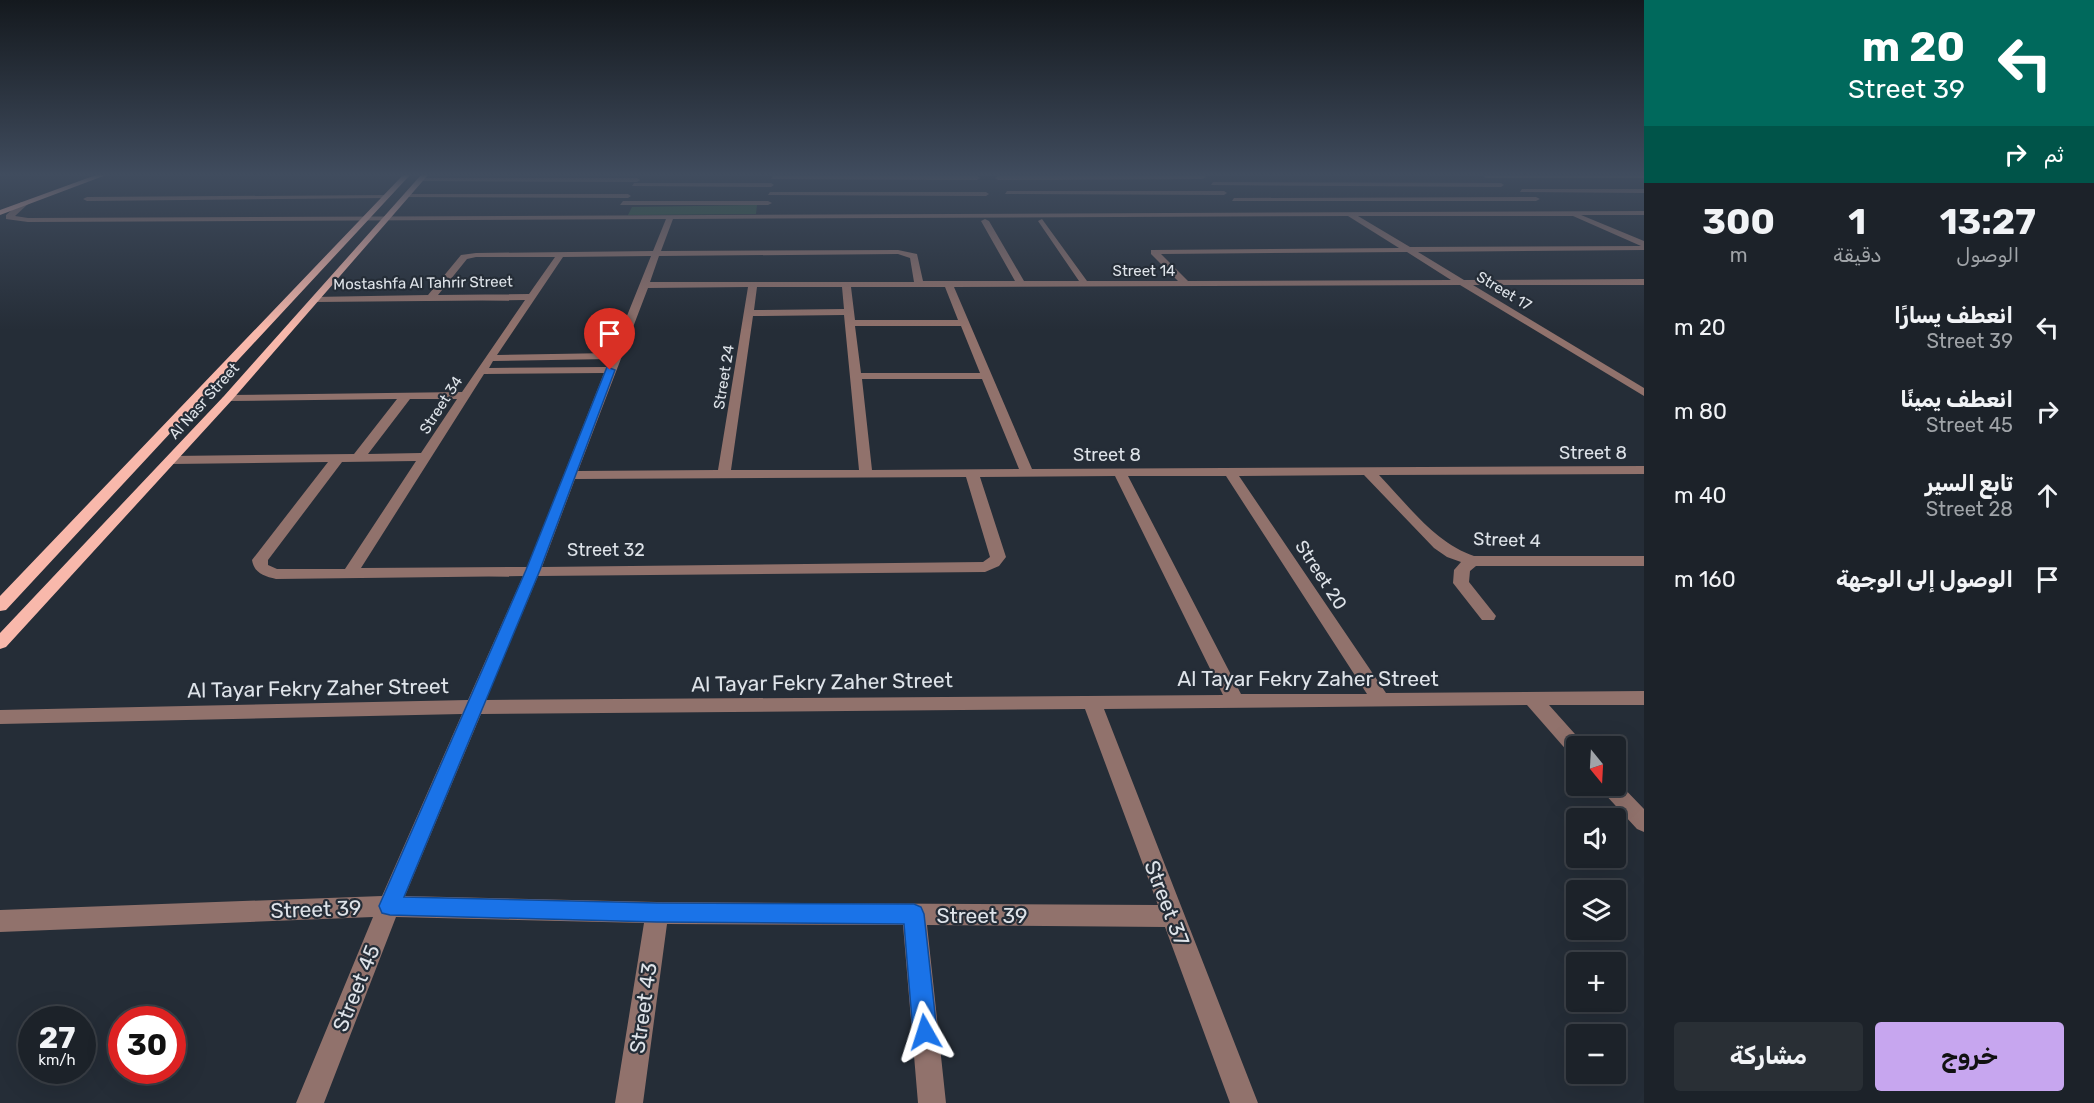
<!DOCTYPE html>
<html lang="ar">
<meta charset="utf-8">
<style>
body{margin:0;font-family:Rubik,Vazirmatn,sans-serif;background:#292f35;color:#f1f3f6;direction:rtl;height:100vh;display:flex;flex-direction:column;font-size:22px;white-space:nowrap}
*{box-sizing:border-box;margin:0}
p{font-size:20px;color:#a0a4a8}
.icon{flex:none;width:33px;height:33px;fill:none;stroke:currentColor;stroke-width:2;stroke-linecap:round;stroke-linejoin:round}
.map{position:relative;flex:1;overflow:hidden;direction:ltr}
.details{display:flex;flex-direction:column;background:#1c2229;width:450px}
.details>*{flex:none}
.top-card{background:#00695c;color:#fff;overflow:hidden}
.needle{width:39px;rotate:162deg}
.buttons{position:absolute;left:1566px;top:736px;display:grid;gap:12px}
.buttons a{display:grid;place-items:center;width:60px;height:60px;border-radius:6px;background:#1c2229;box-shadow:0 6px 24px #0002,0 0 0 2px #3a3f46;font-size:30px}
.speed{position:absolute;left:18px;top:1006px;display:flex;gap:12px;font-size:30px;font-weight:700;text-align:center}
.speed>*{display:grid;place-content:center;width:78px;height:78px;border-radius:50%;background:#1c2229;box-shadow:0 6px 24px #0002,0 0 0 2px #3a3f46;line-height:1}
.speed small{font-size:15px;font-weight:400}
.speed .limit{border:9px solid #d22;background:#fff;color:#111}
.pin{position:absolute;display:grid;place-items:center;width:51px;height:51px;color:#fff;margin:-62px -26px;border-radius:50% 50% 50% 0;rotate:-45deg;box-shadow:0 0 6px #0007}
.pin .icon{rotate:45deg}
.me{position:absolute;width:66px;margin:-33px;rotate:354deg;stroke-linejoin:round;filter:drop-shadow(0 0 4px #0008)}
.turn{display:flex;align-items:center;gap:21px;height:126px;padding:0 30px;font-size:27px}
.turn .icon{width:78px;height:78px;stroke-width:2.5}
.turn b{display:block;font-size:42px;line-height:51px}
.then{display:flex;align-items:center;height:57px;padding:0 30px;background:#0003;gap:12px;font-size:22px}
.eta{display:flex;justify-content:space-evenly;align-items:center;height:102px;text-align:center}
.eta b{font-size:36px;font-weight:700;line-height:42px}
.button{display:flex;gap:12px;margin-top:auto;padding:12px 30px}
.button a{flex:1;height:69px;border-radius:6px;background:#c7a6ef;color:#111;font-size:24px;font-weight:700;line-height:69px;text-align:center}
.button a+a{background:#292f35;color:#f1f3f6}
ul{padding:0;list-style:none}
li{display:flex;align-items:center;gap:18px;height:84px;padding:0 30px}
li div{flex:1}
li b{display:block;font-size:22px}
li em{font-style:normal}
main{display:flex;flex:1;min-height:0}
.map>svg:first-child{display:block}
</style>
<main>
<section class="details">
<div class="top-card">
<div class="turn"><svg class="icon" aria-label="left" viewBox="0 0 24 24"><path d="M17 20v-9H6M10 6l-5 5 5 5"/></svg><div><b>20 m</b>Street 39</div></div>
<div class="then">ثم<svg class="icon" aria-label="right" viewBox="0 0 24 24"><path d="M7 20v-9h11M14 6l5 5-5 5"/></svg></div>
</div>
<div class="eta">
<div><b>13:27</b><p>الوصول</p></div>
<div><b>1</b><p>دقيقة</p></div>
<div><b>300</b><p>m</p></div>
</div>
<ul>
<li><svg class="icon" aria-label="left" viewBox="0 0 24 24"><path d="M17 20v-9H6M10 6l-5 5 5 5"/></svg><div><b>انعطف يسارًا</b><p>Street 39</p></div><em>20 m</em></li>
<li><svg class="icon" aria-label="right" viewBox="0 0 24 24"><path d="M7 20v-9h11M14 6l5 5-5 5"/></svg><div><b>انعطف يمينًا</b><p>Street 45</p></div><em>80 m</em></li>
<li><svg class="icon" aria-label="ahead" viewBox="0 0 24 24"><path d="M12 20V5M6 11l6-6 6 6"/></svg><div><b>تابع السير</b><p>Street 28</p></div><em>40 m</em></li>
<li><svg class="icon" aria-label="arrive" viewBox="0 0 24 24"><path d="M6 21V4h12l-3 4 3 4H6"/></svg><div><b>الوصول إلى الوجهة</b></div><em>160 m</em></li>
</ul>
<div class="button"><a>خروج</a><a>مشاركة</a></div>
</section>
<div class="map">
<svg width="1644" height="1103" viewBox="0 0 1644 1103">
<rect width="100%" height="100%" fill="#252d37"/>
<path fill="#345e3f" d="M757 205 756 214 628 215 632 207Z"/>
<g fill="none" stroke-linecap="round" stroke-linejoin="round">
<path fill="#91726c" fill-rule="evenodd" d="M1204 175 1206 177 1203 179 998 180 995 178 998 176Z
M1644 175V178H1486L1483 176Z
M773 176H977L980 178 977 180 771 179Z
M421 178H637L640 180 637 182 419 181Z
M1213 182 1501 183 1504 185 1501 187 1211 185Z
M634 183H771L774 185 771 187 632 186Z
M1522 189H1644V193L1520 192Z
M1007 191H1224L1227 193 1224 195 1005 194Z
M770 192H986L989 194 986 196 768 195Z
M405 194H628L631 196 628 198 403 197Z
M385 195 387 198 87 201 83 199 87 197Z
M1234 198 1536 197 1540 199 1536 201H1232Z
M623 201H768L772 203 768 205H620Z
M21 202 28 204 15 216 28 218 1644 211V215H1581L1644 241V250L1418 252 1464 280 1644 279V285H1473L1644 388V396L1460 285 954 287 1032 469 1644 466V474L1379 475C1407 504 1435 543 1474 556H1644V566H1476L1470 571 1469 582 1496 616 1494 620H1482L1453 583 1454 570 1461 562 1447 557 1434 548 1364 475 1239 476 1386 693 1644 691V705H1549L1583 743 1585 747H1576V755L1569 753 1527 705 1104 709 1258 1103H1230L1165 927 927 925 946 1103H918L903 925 667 924 643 1103H615L644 923 396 917 324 1103H296L373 917 0 932V910L382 896 462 714 0 724V710L468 700 523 576 276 579C264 576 254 573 252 560L328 462 171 464 165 460 171 456 354 454 397 399 228 401 222 398 228 395 462 392 525 300 315 302 312 301V297L428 295 461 255 476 253 653 251 666 219 28 222 6 219V215ZM1348 216 1399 248 1151 250V254L1178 281H1087L1042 219 1038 221 1079 281H1024L989 221 985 219 981 221 1015 281H923L917 254 898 250 661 251 673 219ZM1358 216H1573L1641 246 1410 247ZM1407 252 1451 280 1188 281 1161 254ZM898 254 910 258 914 282H650L659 256ZM651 256 612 353 497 355 563 257ZM476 257H555L529 294 438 295 467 259ZM748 287 718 470 578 471 648 288ZM757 287H842L844 309 754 310ZM851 287H945L958 320H855ZM844 315 859 470H731L753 316ZM855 326H961L980 373H861ZM610 359 607 367 489 368 493 361ZM604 373 527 567 361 568 484 374ZM862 379H982L1019 469 872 470ZM410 399H457L421 453 368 454ZM416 461 345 569H277L268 565V560L342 462ZM1115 476 1223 695 486 700 538 576 985 572 999 566 1006 557 980 477ZM1128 476H1226L1367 694H1241ZM966 477 990 557 983 562 542 567 575 479ZM1085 709 1158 905 657 902 405 896 481 714Z
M1616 780 1644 809V832L1637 829 1603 792 1600 786H1616Z"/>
<path fill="#f8b8ab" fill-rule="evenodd" d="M96 175H106L0 215V210Z
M403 175H410L6 610 0 611V596Z
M421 175H428L232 400 6 647 0 649V633L224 396Z"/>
</g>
<linearGradient id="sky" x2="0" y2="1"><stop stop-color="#14191e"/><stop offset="0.53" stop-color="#404c5e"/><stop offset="1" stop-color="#404c5e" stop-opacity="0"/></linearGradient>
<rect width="1644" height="330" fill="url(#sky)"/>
<path fill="#1a73e8" stroke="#114b97" stroke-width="1.5" d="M607 367 615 370 540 570 404 897 657 903 914 904 921 907 924 914 937 1032 933 1040 925 1044 917 1040 913 1032 904 924 657 922 390 915 382 913 379 906 526 570Z"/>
<g text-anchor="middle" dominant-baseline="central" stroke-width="4.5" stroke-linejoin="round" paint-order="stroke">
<g font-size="15" fill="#dee3e9" stroke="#252d37">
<text x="1144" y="271">Street 14</text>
<text transform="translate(423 283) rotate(-1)">Mostashfa Al Tahrir Street</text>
<text transform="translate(1504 291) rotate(31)">Street 17</text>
<text transform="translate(724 377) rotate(-81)">Street 24</text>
<text transform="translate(204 401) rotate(-48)">Al Nasr Street</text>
<text transform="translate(441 405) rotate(-57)">Street 34</text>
</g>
<g font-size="18" fill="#dee3e9" stroke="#252d37">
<text x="1593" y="453">Street 8</text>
<text x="1107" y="455">Street 8</text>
<text transform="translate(1507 540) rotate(2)">Street 4</text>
<text x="606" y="550">Street 32</text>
<text transform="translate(1321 575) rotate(57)">Street 20</text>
</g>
<g font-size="21" fill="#dee3e9" stroke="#252d37">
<text x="1308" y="678">Al Tayar Fekry Zaher Street</text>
<text transform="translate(822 682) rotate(-1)">Al Tayar Fekry Zaher Street</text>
<text transform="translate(318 688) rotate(-1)">Al Tayar Fekry Zaher Street</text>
<text transform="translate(1167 903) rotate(69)">Street 37</text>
<text transform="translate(316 909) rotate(-2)">Street 39</text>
<text x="982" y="915">Street 39</text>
<text transform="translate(356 988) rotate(-68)">Street 45</text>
<text transform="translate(643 1008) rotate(-82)">Street 43</text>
</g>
</g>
</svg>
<div class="buttons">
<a><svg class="needle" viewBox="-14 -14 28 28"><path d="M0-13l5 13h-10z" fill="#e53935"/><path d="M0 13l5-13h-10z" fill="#a0a4a8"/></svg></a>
<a><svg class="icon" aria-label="sound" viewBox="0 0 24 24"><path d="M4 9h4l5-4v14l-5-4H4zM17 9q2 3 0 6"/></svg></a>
<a><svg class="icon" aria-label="layers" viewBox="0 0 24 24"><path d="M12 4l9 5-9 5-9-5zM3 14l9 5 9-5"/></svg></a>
<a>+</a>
<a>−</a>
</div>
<div class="speed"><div>27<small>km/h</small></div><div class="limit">30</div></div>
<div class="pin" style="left:610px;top:370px;background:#d93025"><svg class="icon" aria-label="arrive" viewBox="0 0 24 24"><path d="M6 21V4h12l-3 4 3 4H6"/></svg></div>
<svg class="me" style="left:925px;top:1032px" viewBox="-20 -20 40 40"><path d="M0-17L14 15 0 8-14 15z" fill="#1a73e8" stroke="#fff" stroke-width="4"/></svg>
</div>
</main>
